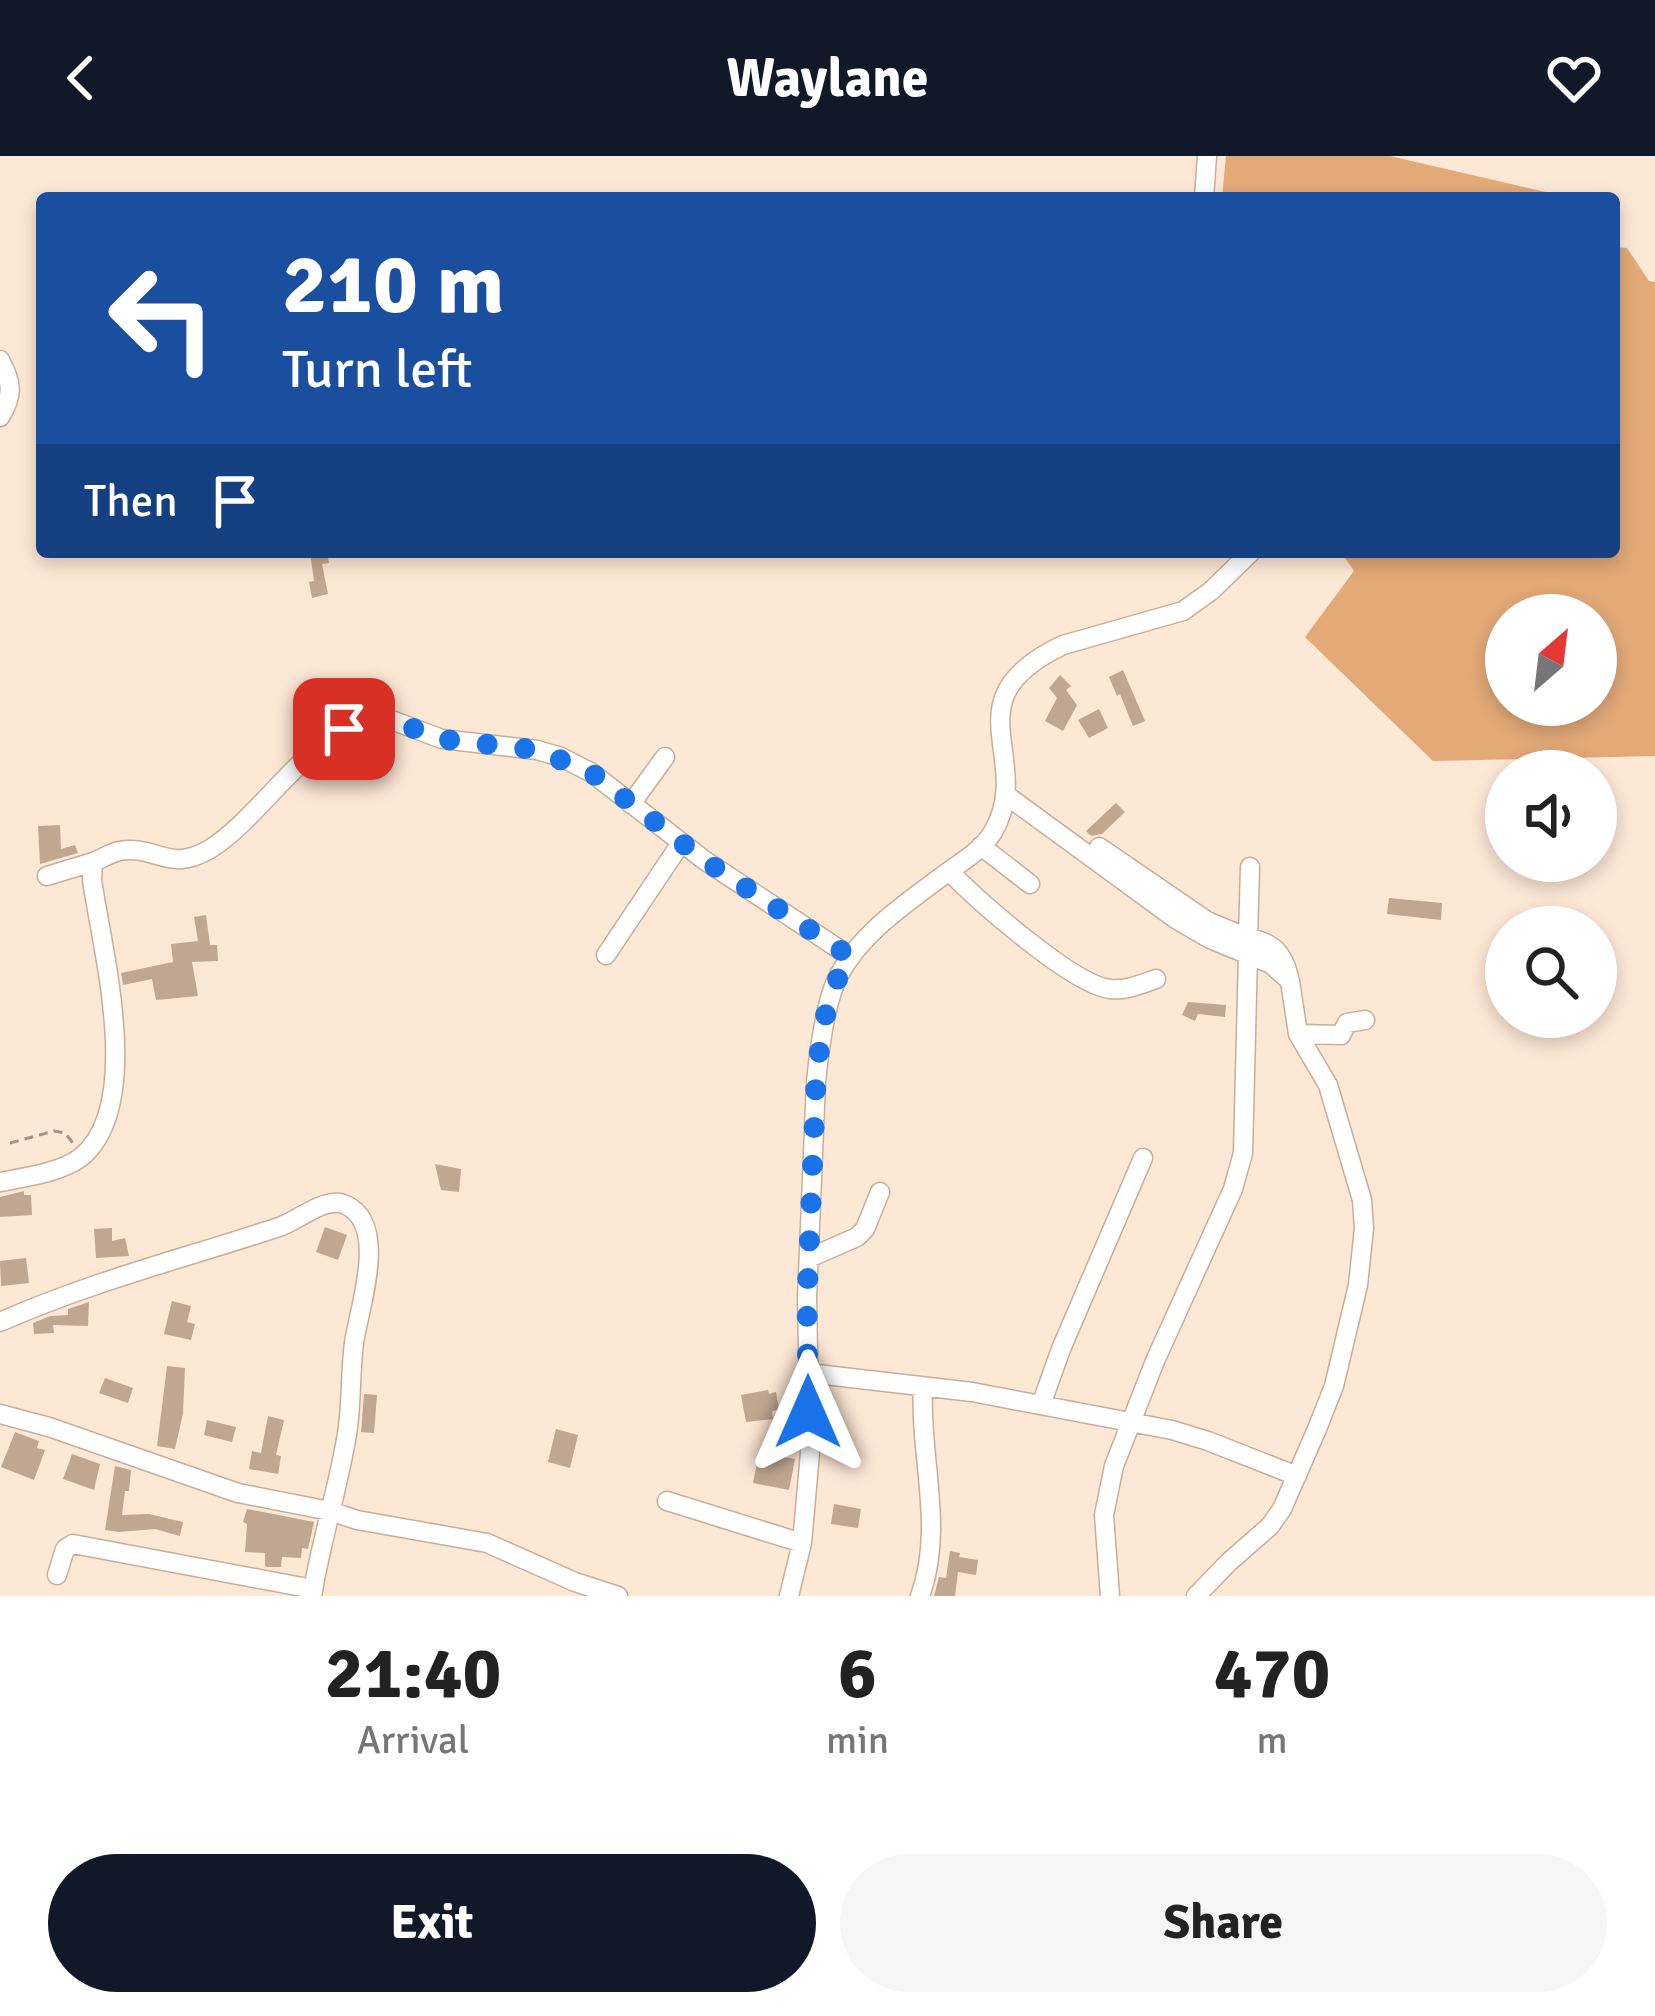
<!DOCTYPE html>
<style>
body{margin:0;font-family:Signika,sans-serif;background:#f6f6f6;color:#222;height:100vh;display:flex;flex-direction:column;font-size:45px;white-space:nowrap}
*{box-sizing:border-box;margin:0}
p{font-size:39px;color:#767676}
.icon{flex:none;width:66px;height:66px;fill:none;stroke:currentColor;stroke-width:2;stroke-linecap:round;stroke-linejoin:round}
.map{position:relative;height:1440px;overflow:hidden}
.sheet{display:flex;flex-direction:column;background:#fff;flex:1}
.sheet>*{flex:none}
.hud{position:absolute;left:36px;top:36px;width:1584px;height:366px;border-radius:12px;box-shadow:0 6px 18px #0003;background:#1a4fa0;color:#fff;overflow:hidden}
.needle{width:78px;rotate:28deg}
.controls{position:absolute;left:1485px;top:438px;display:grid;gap:24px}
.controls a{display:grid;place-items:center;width:132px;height:132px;border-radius:50%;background:#fff;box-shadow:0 6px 18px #0003;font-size:60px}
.pin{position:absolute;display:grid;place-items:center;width:102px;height:102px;color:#fff;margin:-51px;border-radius:24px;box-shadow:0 6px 18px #0006}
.me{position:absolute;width:132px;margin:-66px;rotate:0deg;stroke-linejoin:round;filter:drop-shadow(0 0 9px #0008)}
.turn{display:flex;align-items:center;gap:42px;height:252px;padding:0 48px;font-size:54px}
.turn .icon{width:156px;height:156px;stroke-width:2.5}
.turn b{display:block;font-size:84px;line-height:102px}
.then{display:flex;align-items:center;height:114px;padding:0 48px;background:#0003;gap:24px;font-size:45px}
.eta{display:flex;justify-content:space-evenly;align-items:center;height:204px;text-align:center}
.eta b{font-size:72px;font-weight:700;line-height:84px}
.button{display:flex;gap:24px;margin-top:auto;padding:24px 48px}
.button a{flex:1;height:138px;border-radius:72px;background:#111827;color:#fff;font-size:48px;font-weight:700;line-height:138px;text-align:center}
.button a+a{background:#f6f6f6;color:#222}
header{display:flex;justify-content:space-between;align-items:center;height:156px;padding:0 48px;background:#111827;color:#fff;font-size:54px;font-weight:700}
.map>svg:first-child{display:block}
</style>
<header><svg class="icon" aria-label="back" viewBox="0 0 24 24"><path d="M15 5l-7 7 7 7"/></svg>Waylane<svg class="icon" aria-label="heart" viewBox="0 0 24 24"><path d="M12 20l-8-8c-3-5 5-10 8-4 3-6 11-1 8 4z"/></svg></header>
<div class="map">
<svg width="1655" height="1440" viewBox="0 0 1655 1440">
<rect width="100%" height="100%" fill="#fde7d5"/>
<path fill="#e3a977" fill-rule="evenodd" d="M1226 0H1390L1559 39V42H1222Z
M1614 91 1627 92 1649 125 1655 126V600L1433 605 1305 481 1354 415 1341 396H1614ZM1506 459H1596V549H1506Z"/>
<path fill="#c0a792" d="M310 396H327L329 407 322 408 328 438 312 442 309 426 314 425Z
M1123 514 1145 565 1133 570 1120 538 1117 540 1109 521Z
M1060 519 1071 530 1066 534 1077 549 1063 575 1045 565 1057 542 1049 532Z
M1099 553 1108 572 1089 582 1078 564Z
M1116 647 1125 656 1102 678 1091 680 1086 675Z
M60 669 61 693 75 689 78 697 40 708 38 670Z
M1389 742 1442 747 1441 764 1387 758Z
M206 759 210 789H217L218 805 192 806 198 840 156 844 152 823 123 829 121 817 173 806 171 788 198 785 194 761Z
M1188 846 1226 849 1225 861 1198 858 1195 865 1182 859Z
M435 1008 461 1013 459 1036 441 1034Z
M24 1035V1039H31L32 1059 0 1061V1041Z
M325 1071 347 1079 338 1104 316 1096Z
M112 1072V1085L125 1082 129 1100 96 1102 94 1073Z
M26 1102 29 1127 1 1130 0 1105Z
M172 1145 191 1150 187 1166 195 1168 191 1184 164 1178Z
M89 1146 88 1170 53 1169 54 1177 34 1178 33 1167 50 1160 68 1159V1153Z
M167 1210 185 1212 183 1257 175 1293 157 1290Z
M105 1222 133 1232 128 1247 99 1237Z
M768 1234 769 1238 776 1236 779 1254 772 1255 773 1263 746 1266 741 1239Z
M364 1238 377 1239 374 1277 361 1276Z
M268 1260 284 1264 276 1299 281 1300 278 1318 249 1313 252 1295 261 1297Z
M207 1264 236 1271 232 1286 204 1279Z
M556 1273 578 1279 570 1312 548 1306Z
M15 1276 39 1285 37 1292 45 1294 34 1324 1 1311Z
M759 1297 795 1303 789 1334 753 1327Z
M72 1298 100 1308 94 1334 63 1323Z
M115 1310 131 1314 129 1335H125L122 1359 149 1358 183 1366 180 1380 155 1373 119 1376 105 1374Z
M834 1348 861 1353 858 1372 831 1368Z
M247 1353 314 1366 308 1393 302 1392 301 1402 282 1401 281 1411H267L265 1410V1397L245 1396 247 1368 243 1366Z
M950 1395 960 1397 959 1401 978 1404 976 1419 958 1416 955 1440H934L939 1421 946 1422Z"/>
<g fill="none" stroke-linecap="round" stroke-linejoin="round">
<g stroke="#c8ae99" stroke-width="21">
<path id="minor" d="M1204 42 1207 0
M0 204C12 226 14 239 0 261
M1006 639 1177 764 1210 783 1271 808 1290 825 1298 878 1328 929 1362 1044 1364 1072 1358 1129 1334 1230 1317 1273 1282 1353 1270 1370 1229 1406 1196 1440
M631 648 665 601
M981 690 1030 728
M1099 691 1207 765 1248 782
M1250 711 1248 782C1272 786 1283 796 1289 821
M949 715C977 744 1073 829 1110 833 1126 835 1141 828 1156 823
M47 720 93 706
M606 799 681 687
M1298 878 1341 879 1347 867 1365 864
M0 1026C25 1021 59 1017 80 1002 145 951 102 794 92 724L93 706C101 703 111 697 119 695 156 688 168 718 210 693 261 662 318 566 378 559L442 583 537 594 561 601 592 617 704 704 851 801
M809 1102 857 1081 865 1073 880 1036
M0 1166C90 1126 185 1102 279 1071 298 1065 326 1039 346 1049 389 1069 359 1152 354 1187 350 1217 352 1247 347 1278 338 1333 321 1385 312 1440
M808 1217 972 1236 1172 1274 1208 1285 1297 1320
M1041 1249 1061 1193 1143 1002
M0 1258 49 1271 238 1337 330 1355 357 1364 487 1387 575 1426 618 1440
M667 1345 802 1387
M57 1419 65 1393 73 1388 313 1433
M789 1440 802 1387 810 1297 807 1142 816 926C819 896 825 845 839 819 860 779 902 750 937 724 956 709 980 697 993 676 1036 601 947 544 1063 489L1183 455 1211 435 1251 396
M920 1440C945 1372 919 1300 923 1231
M1110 1440 1104 1359 1114 1310 1155 1205 1233 1033 1243 997 1248 798"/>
</g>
<path stroke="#a69587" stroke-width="3" stroke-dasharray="9 6" stroke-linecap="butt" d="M10 987 54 975 65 977 73 987"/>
<use href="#minor" stroke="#fff" stroke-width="18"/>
</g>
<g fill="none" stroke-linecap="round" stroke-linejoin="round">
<path stroke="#1a73e8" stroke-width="21" stroke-dasharray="0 37.8" d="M344 573 367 560 377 559 442 583 537 594 592 617 704 704 851 801C825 834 820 885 816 926L807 1142 808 1256"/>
</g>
</svg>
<div class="controls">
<a><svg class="needle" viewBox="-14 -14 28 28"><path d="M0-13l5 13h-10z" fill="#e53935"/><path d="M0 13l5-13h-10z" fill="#767676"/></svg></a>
<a><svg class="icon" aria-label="sound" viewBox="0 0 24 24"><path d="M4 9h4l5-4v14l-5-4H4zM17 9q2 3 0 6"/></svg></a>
<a><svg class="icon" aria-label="search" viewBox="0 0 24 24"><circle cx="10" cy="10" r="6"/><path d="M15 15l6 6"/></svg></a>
</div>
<div class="pin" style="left:344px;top:573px;background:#d93025"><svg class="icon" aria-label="arrive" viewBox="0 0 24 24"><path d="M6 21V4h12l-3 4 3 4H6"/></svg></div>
<svg class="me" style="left:808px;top:1256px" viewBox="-20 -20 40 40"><path d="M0-17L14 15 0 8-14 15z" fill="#1a73e8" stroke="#fff" stroke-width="4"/></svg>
<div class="hud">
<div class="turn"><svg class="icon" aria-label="left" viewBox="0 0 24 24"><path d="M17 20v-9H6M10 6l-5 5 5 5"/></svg><div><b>210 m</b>Turn left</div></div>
<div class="then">Then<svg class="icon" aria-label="arrive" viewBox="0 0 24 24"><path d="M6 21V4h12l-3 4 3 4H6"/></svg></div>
</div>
</div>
<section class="sheet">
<div class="eta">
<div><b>21:40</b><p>Arrival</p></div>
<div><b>6</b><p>min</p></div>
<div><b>470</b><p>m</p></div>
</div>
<div class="button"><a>Exit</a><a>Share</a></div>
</section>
